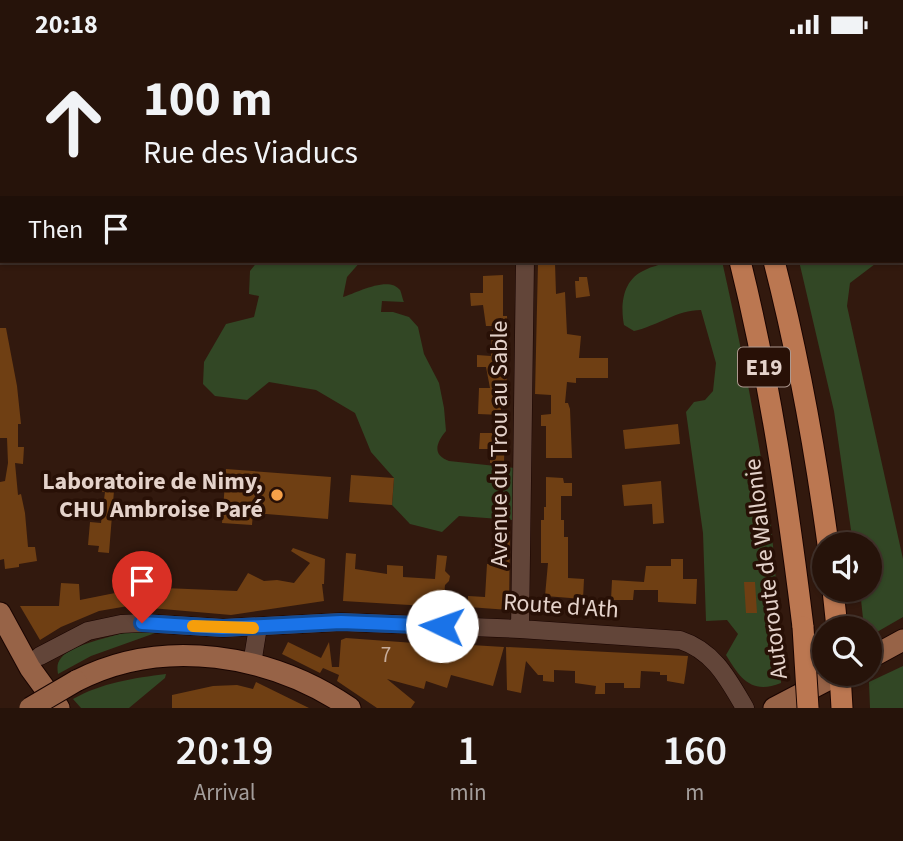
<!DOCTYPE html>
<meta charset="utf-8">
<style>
body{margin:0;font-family:"Source Sans 3",sans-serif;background:#322018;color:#f1f3f6;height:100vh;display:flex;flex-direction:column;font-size:26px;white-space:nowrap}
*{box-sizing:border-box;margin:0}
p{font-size:23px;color:#a49e9c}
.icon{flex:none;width:38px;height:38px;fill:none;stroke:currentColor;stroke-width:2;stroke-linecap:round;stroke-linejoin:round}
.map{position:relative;height:659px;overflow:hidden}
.sheet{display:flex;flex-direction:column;background:#26130a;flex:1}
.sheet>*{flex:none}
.hud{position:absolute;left:0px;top:0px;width:903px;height:214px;box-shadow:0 2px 5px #0004,0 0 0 2px #42322b;background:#26130a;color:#f1f3f6;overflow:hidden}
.fabs{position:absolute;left:812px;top:483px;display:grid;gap:14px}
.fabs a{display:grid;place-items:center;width:70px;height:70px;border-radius:50%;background:#26130a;box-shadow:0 2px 5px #0004,0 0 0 2px #42322b;font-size:35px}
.pin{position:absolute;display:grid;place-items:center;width:60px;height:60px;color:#fff;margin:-72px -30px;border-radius:50% 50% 50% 0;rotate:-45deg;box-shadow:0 0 7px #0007}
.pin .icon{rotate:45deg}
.me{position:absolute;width:77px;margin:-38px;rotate:273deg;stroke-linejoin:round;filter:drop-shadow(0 0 5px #0008)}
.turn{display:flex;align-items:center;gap:24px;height:147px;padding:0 28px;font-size:32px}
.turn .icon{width:91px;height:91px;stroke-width:2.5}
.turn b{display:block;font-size:49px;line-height:60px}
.then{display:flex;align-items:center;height:66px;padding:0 28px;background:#0003;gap:14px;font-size:26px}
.eta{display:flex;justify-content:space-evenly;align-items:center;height:119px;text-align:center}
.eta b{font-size:42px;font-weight:600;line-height:49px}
.status{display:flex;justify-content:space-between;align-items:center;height:49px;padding:0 35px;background:#26130a;direction:ltr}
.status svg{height:19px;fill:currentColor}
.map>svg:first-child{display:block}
</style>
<div class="status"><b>20:18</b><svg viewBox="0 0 49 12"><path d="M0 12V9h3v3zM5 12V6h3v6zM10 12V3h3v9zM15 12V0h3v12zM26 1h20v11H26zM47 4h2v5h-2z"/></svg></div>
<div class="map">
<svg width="903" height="659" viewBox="0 0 903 659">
<rect width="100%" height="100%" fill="#32190e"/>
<path fill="#324725" d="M258 212H361L347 228 343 248C356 244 389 226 400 241 401 242 403 252 404 253L382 252 381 263H393L409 268 418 278 424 305 439 334 444 359 446 382C436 394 432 406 449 412L515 419 513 471 459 467 442 483 410 475 392 456 394 429 371 403 355 364 316 341 269 333 247 351 215 347 203 335 204 313 226 275 254 268 259 247 249 245 250 222Z
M666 212H722C740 292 756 372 768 453 776 512 779 574 781 634 751 646 740 629 726 606L738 585 727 571 706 572 703 484 686 363 694 353 705 351 713 342 716 314 701 261C677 261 657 277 634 282L624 276C620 255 623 230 645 221 652 217 659 217 666 212Z
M799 212H879L850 234 847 257 903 510V568L870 587V579H864L860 541H870V495H853L834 362Z
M156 577 172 578 91 607 58 625C57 618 57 614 61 609 73 593 135 582 156 577Z
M903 617V659H870L869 633Z
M166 625 165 629 129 659H81L73 650C101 634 134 629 166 625Z"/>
<path fill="#6f3f13" d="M538 214H555L556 245 565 243 567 285 581 287 579 309H608V329H576V334L567 333 565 354H568L570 360 572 409H546V377H541V366L551 365V346L535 345Z
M503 226V267H507L508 294 506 347 501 348V366L478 365 479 339H490L486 318H477V306L491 307 492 277H486L483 256 471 257 470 244H483V227Z
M579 228H587L590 247 576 249 575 232H579Z
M0 279H6L17 337 21 375H18V398H24L23 415 15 414 18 446 21 445 25 464 28 498H35L37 512 19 515V518L5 520 4 510 0 511V433L5 432 8 414 7 389H0Z
M495 371 505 372 504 415 490 414V400H479L480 384H494Z
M678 375 680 395 625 400 623 381Z
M226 420 331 428 328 470 253 464 252 476 222 474Z
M351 426 394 429 392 456 349 453Z
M107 428 115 429 109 504 98 503 99 497 88 496 90 473 101 474 105 443 88 441 90 431 106 433Z
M546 428 563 429 564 434H572V447H561V471H564V488H568V529L584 530 583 550 545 547 548 514H541V471H544V458H546Z
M661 432 664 474 653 475 652 455 624 457 622 436Z
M493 477H510L509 561 468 558V547L485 548 487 515H491L493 512Z
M293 499 325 510 324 535H322L324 552 231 566 128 557 99 562 61 578 40 591 20 557H59L61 534 79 535 80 551 130 541 153 542 154 533 166 535 164 539 237 542 248 524 264 532 277 531 294 534 310 514 291 502Z
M346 504 356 505 355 520 387 525V516L403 517V528L435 530 437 506 447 507 445 522 450 527 449 532 445 536 443 558 343 552Z
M671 510H683V530H697L696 555 658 553V541H634L633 551H611L612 531 644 533 646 517H671Z
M744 533H755L757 564H746Z
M346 589 428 595 461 596 466 593 471 596 504 598 493 637 451 626 447 639 426 632 424 640 387 630 415 653 411 659H377L337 632 339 626 323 619 320 624 282 605 288 593 321 609 329 593 332 618H339L341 591Z
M506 598 688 607 686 622 684 635 667 632V626H660V623L641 622 640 639H624V634H605V645H595L596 637 575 634V622L554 621V633L543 632V626H538L526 612 521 644 507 641Z
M256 633 309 659H172V646L213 637 237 636 253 640Z"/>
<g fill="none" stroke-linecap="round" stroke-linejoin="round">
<g stroke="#190400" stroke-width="19">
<path id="minor" d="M532 2 533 0
M520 580 525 212
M40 607 88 582 121 575 142 574 223 579 341 573 520 580 680 591C714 602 728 630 745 659
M252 615 258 578"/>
</g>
<g stroke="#190400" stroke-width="23">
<path id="major" d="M0 564 30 619 59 659
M870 609 903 591
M76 632C163 587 271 605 350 659
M774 659 839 625"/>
</g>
<g stroke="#190400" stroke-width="23">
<path id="highway" d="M675 0 676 2
M711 0V2
M740 212C770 333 788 455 803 578
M774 212C798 305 815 400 828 495
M833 541 837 579
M840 625 842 659"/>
</g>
<use href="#minor" stroke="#624539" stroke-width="18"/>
<use href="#major" stroke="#976347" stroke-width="21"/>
<use href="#highway" stroke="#bb7751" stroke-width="21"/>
<g stroke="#190400" stroke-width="23" stroke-linecap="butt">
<path id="major-bridge" d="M30 659 76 632"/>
</g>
<g stroke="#190400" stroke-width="23" stroke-linecap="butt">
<path id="highway-bridge" d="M803 578 808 659"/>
</g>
<use href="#major-bridge" stroke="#976347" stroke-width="21"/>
<use href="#highway-bridge" stroke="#bb7751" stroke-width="21"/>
</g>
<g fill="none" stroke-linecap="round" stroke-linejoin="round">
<g stroke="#114b97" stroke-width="18">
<path id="route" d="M142 574 223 579 341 573 442 577"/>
</g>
<use href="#route" stroke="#1a73e8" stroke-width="12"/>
<path stroke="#f59e0b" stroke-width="12" d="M193 577 253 579"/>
</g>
<circle fill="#f7a149" stroke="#281006" stroke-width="2.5" cx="277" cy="446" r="7"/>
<g text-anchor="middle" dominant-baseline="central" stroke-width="7" stroke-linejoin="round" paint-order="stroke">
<g font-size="21" fill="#c7ad9c">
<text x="386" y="606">7</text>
</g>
<rect fill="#281006" stroke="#ac988f" stroke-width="2" x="738" y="298.5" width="52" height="39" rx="5"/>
<g font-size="23" font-weight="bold" fill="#e4d2ca">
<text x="764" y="318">E19</text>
</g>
<g font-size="24" fill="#e4d2ca" stroke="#281006">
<text transform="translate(499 395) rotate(-90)">Avenue du Trou au Sable</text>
<text transform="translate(766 520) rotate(-97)">Autoroute de Wallonie</text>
<text transform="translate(561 557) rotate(4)">Route d'Ath</text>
</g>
<g font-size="24" font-weight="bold" fill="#e4d2ca" stroke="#281006" text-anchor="end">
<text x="263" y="432">Laboratoire de Nimy,<tspan x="263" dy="28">CHU Ambroise Paré</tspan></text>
</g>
</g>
</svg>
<div class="fabs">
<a><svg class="icon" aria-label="sound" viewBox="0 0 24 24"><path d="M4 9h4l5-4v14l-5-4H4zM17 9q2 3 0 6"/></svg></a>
<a><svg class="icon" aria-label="search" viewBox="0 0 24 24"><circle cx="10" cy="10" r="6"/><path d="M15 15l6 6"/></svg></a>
</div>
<div class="pin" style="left:142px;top:574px;background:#d93025"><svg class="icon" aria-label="arrive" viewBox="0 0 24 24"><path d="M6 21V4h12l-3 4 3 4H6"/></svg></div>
<svg class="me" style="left:442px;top:577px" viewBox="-20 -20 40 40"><circle r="19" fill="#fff"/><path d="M0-13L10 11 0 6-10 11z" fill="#1a73e8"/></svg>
<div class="hud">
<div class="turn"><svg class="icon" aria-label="ahead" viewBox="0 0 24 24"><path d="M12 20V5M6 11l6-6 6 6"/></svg><div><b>100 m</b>Rue des Viaducs</div></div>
<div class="then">Then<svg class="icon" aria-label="arrive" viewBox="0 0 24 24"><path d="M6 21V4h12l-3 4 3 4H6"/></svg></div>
</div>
</div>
<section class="sheet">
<div class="eta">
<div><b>20:19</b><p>Arrival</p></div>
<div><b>1</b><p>min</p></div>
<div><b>160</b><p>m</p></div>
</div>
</section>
